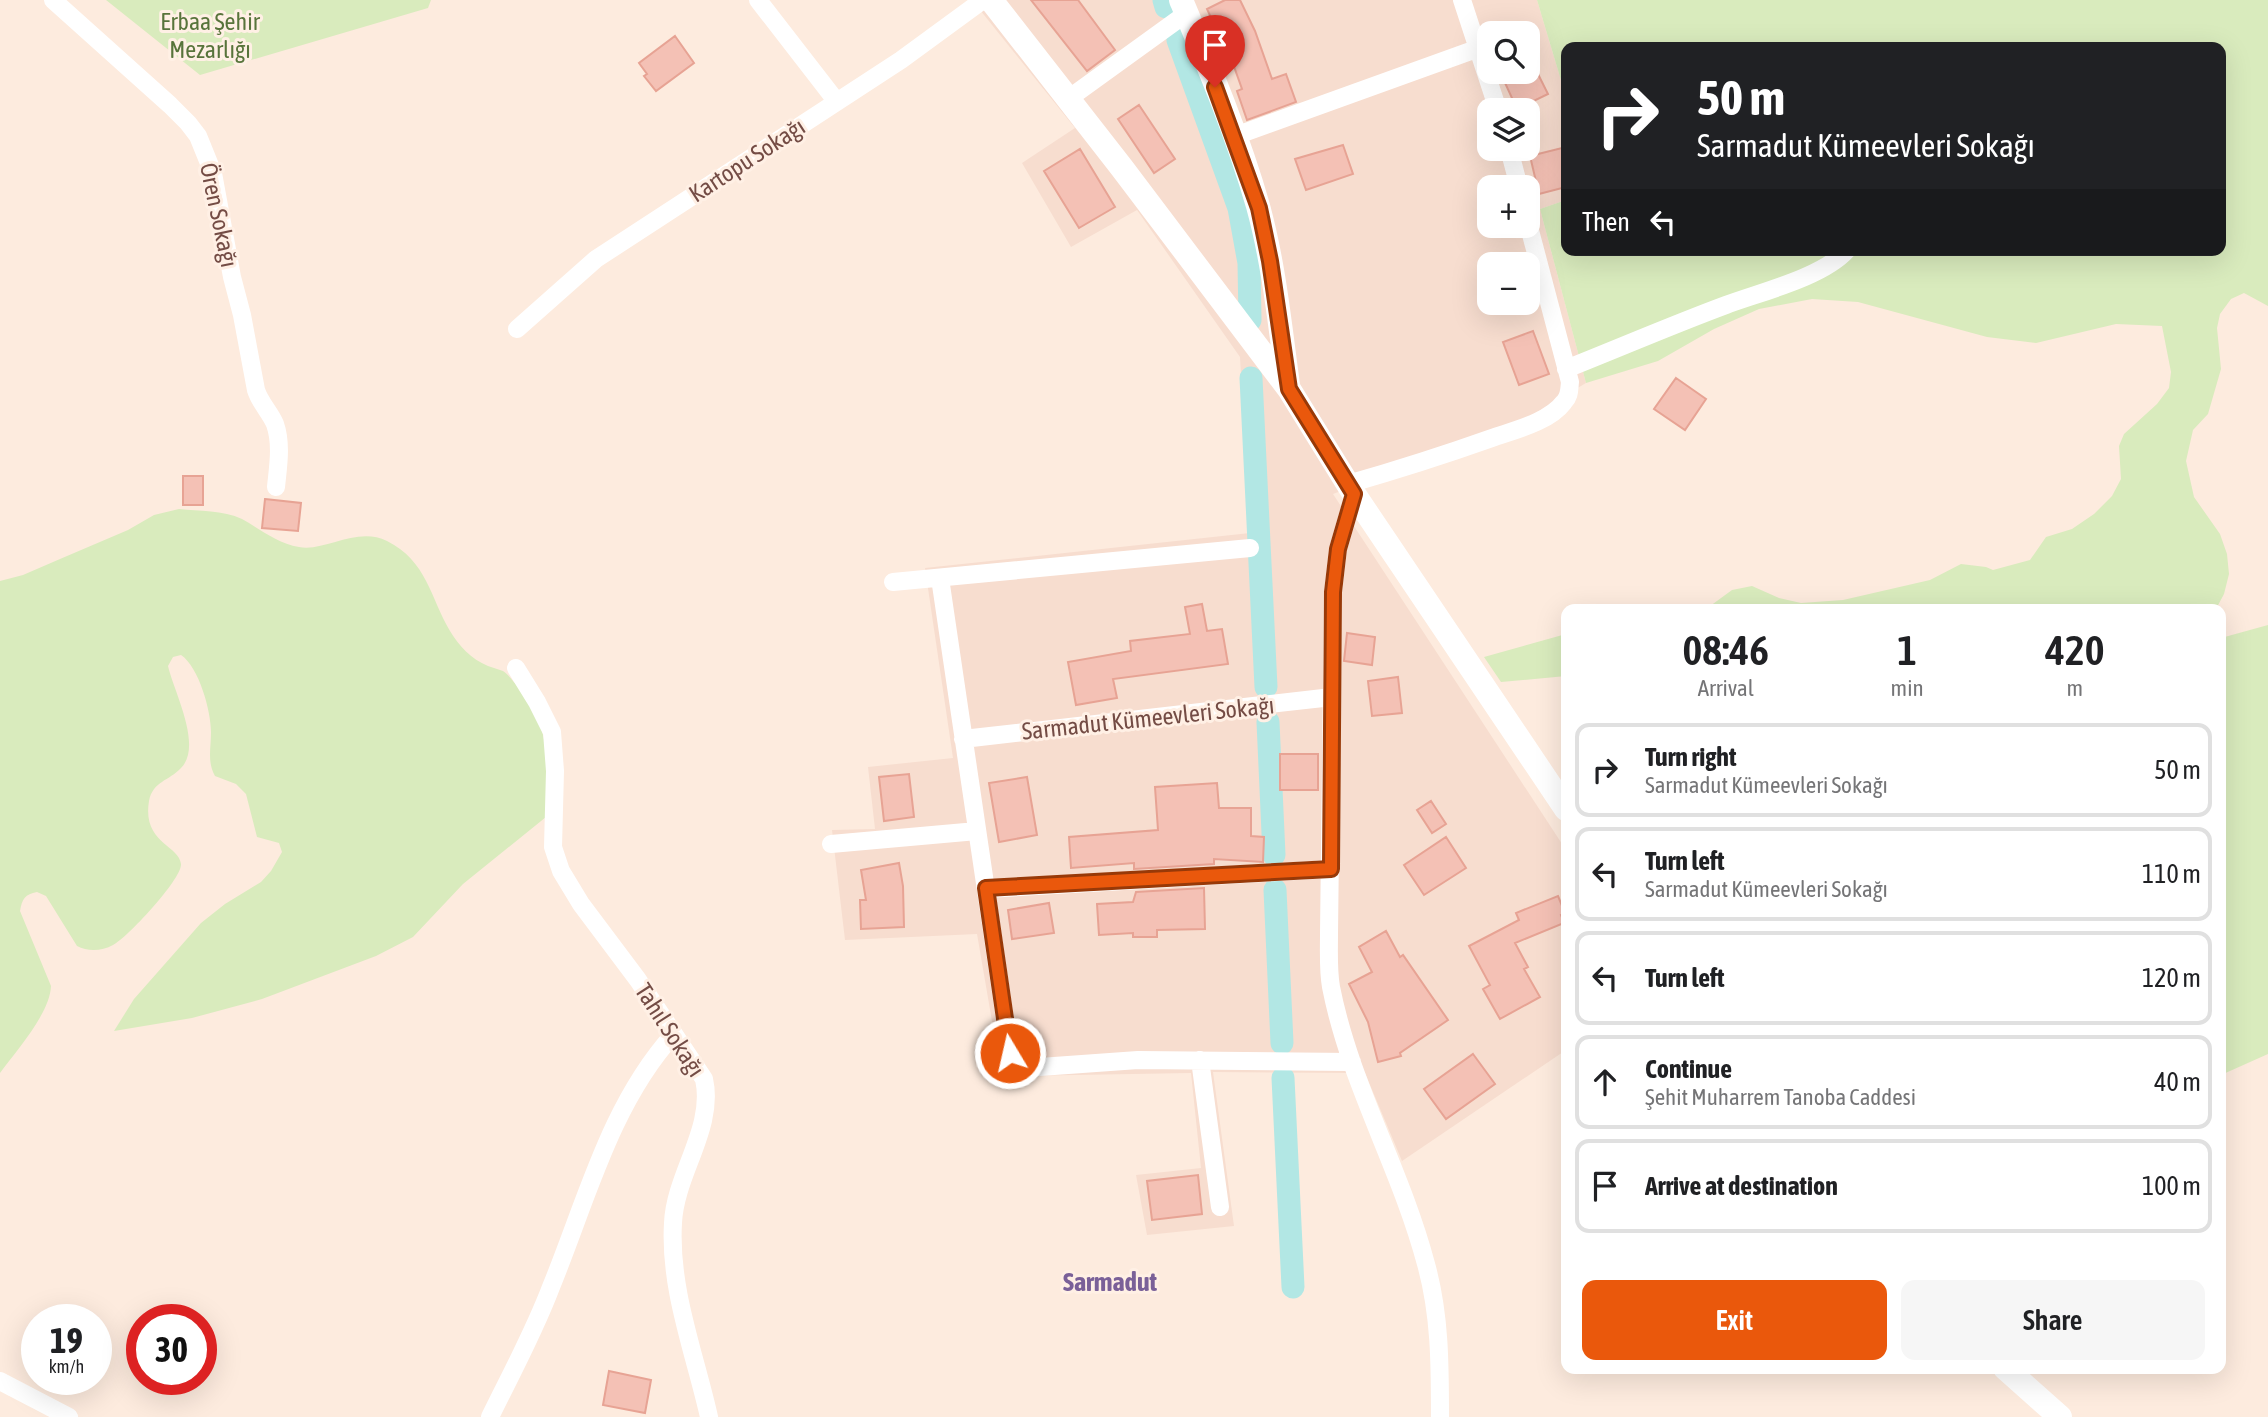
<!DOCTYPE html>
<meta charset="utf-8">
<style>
body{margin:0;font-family:"Asap Condensed",sans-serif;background:#f6f6f6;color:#202124;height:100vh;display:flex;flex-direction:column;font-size:26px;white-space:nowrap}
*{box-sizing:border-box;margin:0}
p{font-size:23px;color:#757577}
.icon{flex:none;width:38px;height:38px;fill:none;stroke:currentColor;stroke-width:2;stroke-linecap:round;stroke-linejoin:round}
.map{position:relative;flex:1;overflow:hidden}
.sheet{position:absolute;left:1561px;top:604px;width:665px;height:770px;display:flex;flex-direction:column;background:#fff;border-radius:14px;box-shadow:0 7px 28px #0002}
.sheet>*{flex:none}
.guide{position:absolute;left:1561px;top:42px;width:665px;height:214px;border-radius:14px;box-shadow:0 7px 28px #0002;background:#202124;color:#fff;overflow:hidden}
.tools{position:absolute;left:1477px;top:21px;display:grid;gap:14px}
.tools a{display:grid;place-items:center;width:63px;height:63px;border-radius:14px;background:#fff;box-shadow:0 7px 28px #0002;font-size:35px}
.speed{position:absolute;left:21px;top:1304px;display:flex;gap:14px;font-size:35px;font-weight:700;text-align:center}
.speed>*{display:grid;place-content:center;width:91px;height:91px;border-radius:50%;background:#fff;box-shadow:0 7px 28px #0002;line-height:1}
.speed small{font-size:18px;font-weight:400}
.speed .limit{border:10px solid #d22;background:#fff;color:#111}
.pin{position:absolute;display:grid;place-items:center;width:60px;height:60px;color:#fff;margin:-72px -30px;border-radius:50% 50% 50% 0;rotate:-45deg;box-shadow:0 0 7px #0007}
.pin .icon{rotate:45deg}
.me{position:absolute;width:77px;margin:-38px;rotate:351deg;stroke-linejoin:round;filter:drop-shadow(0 0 5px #0008)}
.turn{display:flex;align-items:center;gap:24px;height:147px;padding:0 21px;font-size:32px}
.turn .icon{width:91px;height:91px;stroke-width:2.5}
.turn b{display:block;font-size:49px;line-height:60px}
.then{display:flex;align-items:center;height:66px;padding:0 21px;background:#0003;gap:14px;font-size:26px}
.eta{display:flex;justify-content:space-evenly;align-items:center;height:119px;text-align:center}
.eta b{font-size:42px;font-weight:600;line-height:49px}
.primary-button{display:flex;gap:14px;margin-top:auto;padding:14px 21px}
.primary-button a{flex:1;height:80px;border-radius:14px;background:#ea580c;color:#fff;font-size:28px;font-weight:600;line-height:80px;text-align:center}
.primary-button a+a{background:#f6f6f6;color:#202124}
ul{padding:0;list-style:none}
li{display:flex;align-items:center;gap:21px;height:94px;margin:0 14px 10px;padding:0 7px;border:4px solid #e0e0e0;border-radius:14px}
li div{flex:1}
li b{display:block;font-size:26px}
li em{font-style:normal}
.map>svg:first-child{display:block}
</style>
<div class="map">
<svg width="2268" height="1417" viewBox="0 0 2268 1417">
<rect width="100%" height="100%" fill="#fdebde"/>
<path fill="#f7ddcf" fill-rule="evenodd" d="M972 0H1537L1566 97V200L1540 209 1586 383 1522 421 1333 494 1566 850V1050L1402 1161 1365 1073 1213 1072 1234 1226 1147 1235 1136 1175 1201 1168 1191 1073 1017 1076 998 1056 977 934 845 940 832 830 875 829 868 767 953 758 925 568 1250 533 1240 357 1137 210 1071 247 1022 163 1075 128ZM1489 33H1528V72H1489ZM1489 110H1528V149H1489ZM1489 187H1528V226H1489ZM1489 264H1528V303H1489Z"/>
<path fill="#d9ebbd" d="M106 0H431L428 8 200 75Z
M1537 0H2268V306L2244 293 2231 299 2220 314 2217 328 2221 369 2208 414 2193 430 2186 461 2194 497 2220 534 2227 554 2229 574 2224 594 2216 609H1706L1732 590 1752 586 1779 598 1801 603 1843 600 1930 580 1961 564 1986 567 1993 570 2030 560 2046 537 2072 529 2094 514 2112 496 2121 479 2119 446 2124 434 2157 404 2169 388 2171 372 2162 326 2116 324 2036 343 1987 337 1858 302 1812 299 1759 309 1714 329 1658 361 1586 383 1540 209 1566 200V250H2221V47H1566V97Z
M179 509C199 511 223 510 242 519 260 529 277 543 299 547 325 552 357 526 387 541 427 561 430 597 450 631 459 646 471 659 488 666 493 668 498 669 503 671 508 674 513 682 518 686 552 724 548 770 546 817L463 884 413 937 376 956 262 999 192 1018 114 1031 134 999 201 923 225 904 261 882 271 871 282 852 279 843 257 837 246 794 236 784 215 776C207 762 211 748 211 732 211 711 199 667 181 655L173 657 168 666C174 692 203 746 181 768 169 781 153 781 149 801 142 843 179 845 181 864 182 879 127 938 113 945 102 951 88 952 77 946L46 896 37 892C25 894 22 899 20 911L51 986C50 1013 17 1050 0 1073V581L23 575 60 559 128 530 154 515Z
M2268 625V1054L2221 1075V638Z
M1566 634V676L1501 682 1484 657Z"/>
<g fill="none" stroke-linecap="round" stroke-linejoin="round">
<path stroke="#b2e7e4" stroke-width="23" d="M1164 0 1166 7
M1178 40 1239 208 1249 263 1250 320
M1251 378 1266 687
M1268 722 1274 855
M1275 890 1282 1043
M1283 1078 1293 1287"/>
</g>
<path fill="#f4c1b5" stroke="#e7a394" stroke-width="2" d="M1031 0H1078L1115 50 1087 71Z
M1225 0H1240L1255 31 1272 79 1286 74 1296 102 1247 120 1237 91 1242 89 1227 47 1225 48 1207 9Z
M675 36 694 63 656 91 644 76 647 74 639 63Z
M1500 72H1537L1548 94 1517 109Z
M1139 105 1175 159 1154 173 1118 119Z
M1343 145 1353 174 1306 190 1295 159Z
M1566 147V187L1539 194 1530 156Z
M1080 149 1115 207 1079 228 1044 171Z
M1533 331 1549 374 1519 385 1503 342Z
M1676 378 1706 399 1685 430 1654 409Z
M183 476H203V505H183Z
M265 499 301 503 298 531 262 528Z
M1202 604 1207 631 1222 629 1228 664 1113 679 1117 698 1076 705 1068 662 1131 651 1130 641 1190 634 1185 607Z
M1347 633 1375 637 1372 665 1344 661Z
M1398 677 1402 713 1372 716 1368 681Z
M1280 754H1318V790H1280Z
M909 774 914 817 884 821 879 777Z
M1027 777 1037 835 999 842 989 783Z
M1217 783 1219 808H1251V836L1264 837 1263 862 1214 859V864L1134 869V863L1071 868 1069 837 1158 830 1155 787Z
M1431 801 1446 824 1432 833 1417 810Z
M1446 837 1466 868 1424 895 1404 865Z
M899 863 903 886 904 927 861 929 860 900H866L861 870Z
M1204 888 1205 929 1157 930V937H1133V933L1099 935 1097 904 1133 902 1136 892Z
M1558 896 1565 913 1561 915 1564 923 1515 943 1528 967 1524 969 1540 997 1500 1019 1483 989 1490 985 1469 946 1519 920 1516 913Z
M1049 903 1054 933 1012 939 1008 910Z
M1386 931 1400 957 1403 955 1448 1020 1400 1053 1401 1056 1378 1062 1368 1022 1349 984 1372 972 1359 947Z
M1473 1054 1495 1084 1446 1119 1424 1089Z
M1198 1175 1202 1214 1152 1220 1147 1181Z
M609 1371 651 1380 645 1413 603 1405Z"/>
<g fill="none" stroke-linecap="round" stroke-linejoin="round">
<path stroke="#fff" stroke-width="18" d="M53 0 170 105 188 123 198 136 213 173 232 277 242 315 256 390C260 403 270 412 275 424 282 444 278 467 276 487
M758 0 837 102
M1462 0 1498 110
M1068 99 1187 13
M1235 136 1479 48
M1509 149 1519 187
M517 329 596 259 901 60 983 0
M1566 369C1619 348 1672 325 1726 305 1761 292 1823 277 1847 250
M1348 484C1397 470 1444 455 1492 438 1515 430 1549 422 1564 402 1570 396 1569 390 1570 382L1528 223
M1354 494 1338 549 1333 592 1329 934C1329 952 1328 970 1331 987 1350 1084 1401 1169 1426 1264 1440 1314 1440 1365 1440 1417
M940 578 1010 1053 1017 1064 1026 1068 1138 1060 1352 1062
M893 582 1250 548
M516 668 537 702 552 732 555 771 553 847 561 871 581 904 638 980 704 1079C715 1128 675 1174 673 1223 669 1289 695 1354 709 1417
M963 739 1332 697
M831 844 977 831
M986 889 1331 869
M1200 1060 1220 1207
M0 1381 69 1417
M490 1417C511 1374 534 1332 551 1287 586 1202 610 1105 673 1035"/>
<path stroke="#fff" stroke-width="24" d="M991 0 1122 168 1289 389 1354 494 1566 809
M1181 0C1209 67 1238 136 1258 206 1274 264 1280 326 1288 385
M2005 1368 2060 1417"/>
</g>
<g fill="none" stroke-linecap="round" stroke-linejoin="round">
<g stroke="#983908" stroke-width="18">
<path id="route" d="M1010 1053 986 888 1331 869 1333 592 1338 549 1354 494 1289 389 1270 261 1259 208 1215 87"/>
</g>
<use href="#route" stroke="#ea580c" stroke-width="12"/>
</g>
<g text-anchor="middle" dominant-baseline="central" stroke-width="6" stroke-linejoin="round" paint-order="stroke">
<g font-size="24" fill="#58743b" stroke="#fff0e5">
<text x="210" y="21">Erbaa Şehir<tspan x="210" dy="28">Mezarlığı</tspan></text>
</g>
<g font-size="24" fill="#744c45" stroke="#fff0e5">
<text transform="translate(747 160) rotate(-33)">Kartopu Sokağı</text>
<text transform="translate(219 215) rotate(78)">Ören Sokağı</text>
<text transform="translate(1148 718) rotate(-6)">Sarmadut Kümeevleri Sokağı</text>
<text transform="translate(670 1030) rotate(57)">Tahıl Sokağı</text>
</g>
<g font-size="26" font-weight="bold" fill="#7a6098" stroke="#fff0e5">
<text x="1110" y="1282">Sarmadut</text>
</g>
</g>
</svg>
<div class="tools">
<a><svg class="icon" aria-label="search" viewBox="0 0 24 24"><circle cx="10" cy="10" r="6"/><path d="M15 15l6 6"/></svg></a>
<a><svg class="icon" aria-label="layers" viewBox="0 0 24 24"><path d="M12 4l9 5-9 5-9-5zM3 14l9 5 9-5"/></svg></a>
<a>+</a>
<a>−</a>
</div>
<div class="speed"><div>19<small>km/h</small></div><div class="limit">30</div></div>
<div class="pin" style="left:1215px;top:87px;background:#d93025"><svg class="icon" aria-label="arrive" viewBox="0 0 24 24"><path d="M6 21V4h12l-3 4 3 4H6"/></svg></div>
<svg class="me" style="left:1010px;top:1053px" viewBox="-20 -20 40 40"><circle r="17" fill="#ea580c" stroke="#fff" stroke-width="3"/><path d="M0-11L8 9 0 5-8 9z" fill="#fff"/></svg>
<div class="guide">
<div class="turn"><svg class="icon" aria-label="right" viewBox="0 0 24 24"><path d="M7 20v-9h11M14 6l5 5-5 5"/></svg><div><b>50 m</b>Sarmadut Kümeevleri Sokağı</div></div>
<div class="then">Then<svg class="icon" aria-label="left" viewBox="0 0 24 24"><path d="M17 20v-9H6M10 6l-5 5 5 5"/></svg></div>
</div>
<section class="sheet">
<div class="eta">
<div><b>08:46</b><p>Arrival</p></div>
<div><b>1</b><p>min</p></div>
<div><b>420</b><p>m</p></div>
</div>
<ul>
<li><svg class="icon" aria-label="right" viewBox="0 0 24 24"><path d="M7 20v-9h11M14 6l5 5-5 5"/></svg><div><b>Turn right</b><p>Sarmadut Kümeevleri Sokağı</p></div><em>50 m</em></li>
<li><svg class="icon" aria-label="left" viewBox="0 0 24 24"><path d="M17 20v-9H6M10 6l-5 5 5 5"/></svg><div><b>Turn left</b><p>Sarmadut Kümeevleri Sokağı</p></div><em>110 m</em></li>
<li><svg class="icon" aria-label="left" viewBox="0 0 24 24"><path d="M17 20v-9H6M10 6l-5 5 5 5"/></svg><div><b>Turn left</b></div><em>120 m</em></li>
<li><svg class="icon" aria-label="ahead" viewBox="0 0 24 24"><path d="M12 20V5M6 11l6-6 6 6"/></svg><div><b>Continue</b><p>Şehit Muharrem Tanoba Caddesi</p></div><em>40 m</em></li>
<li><svg class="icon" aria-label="arrive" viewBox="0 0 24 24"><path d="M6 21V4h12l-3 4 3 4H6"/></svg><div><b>Arrive at destination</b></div><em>100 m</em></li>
</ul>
<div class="primary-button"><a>Exit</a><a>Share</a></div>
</section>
</div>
